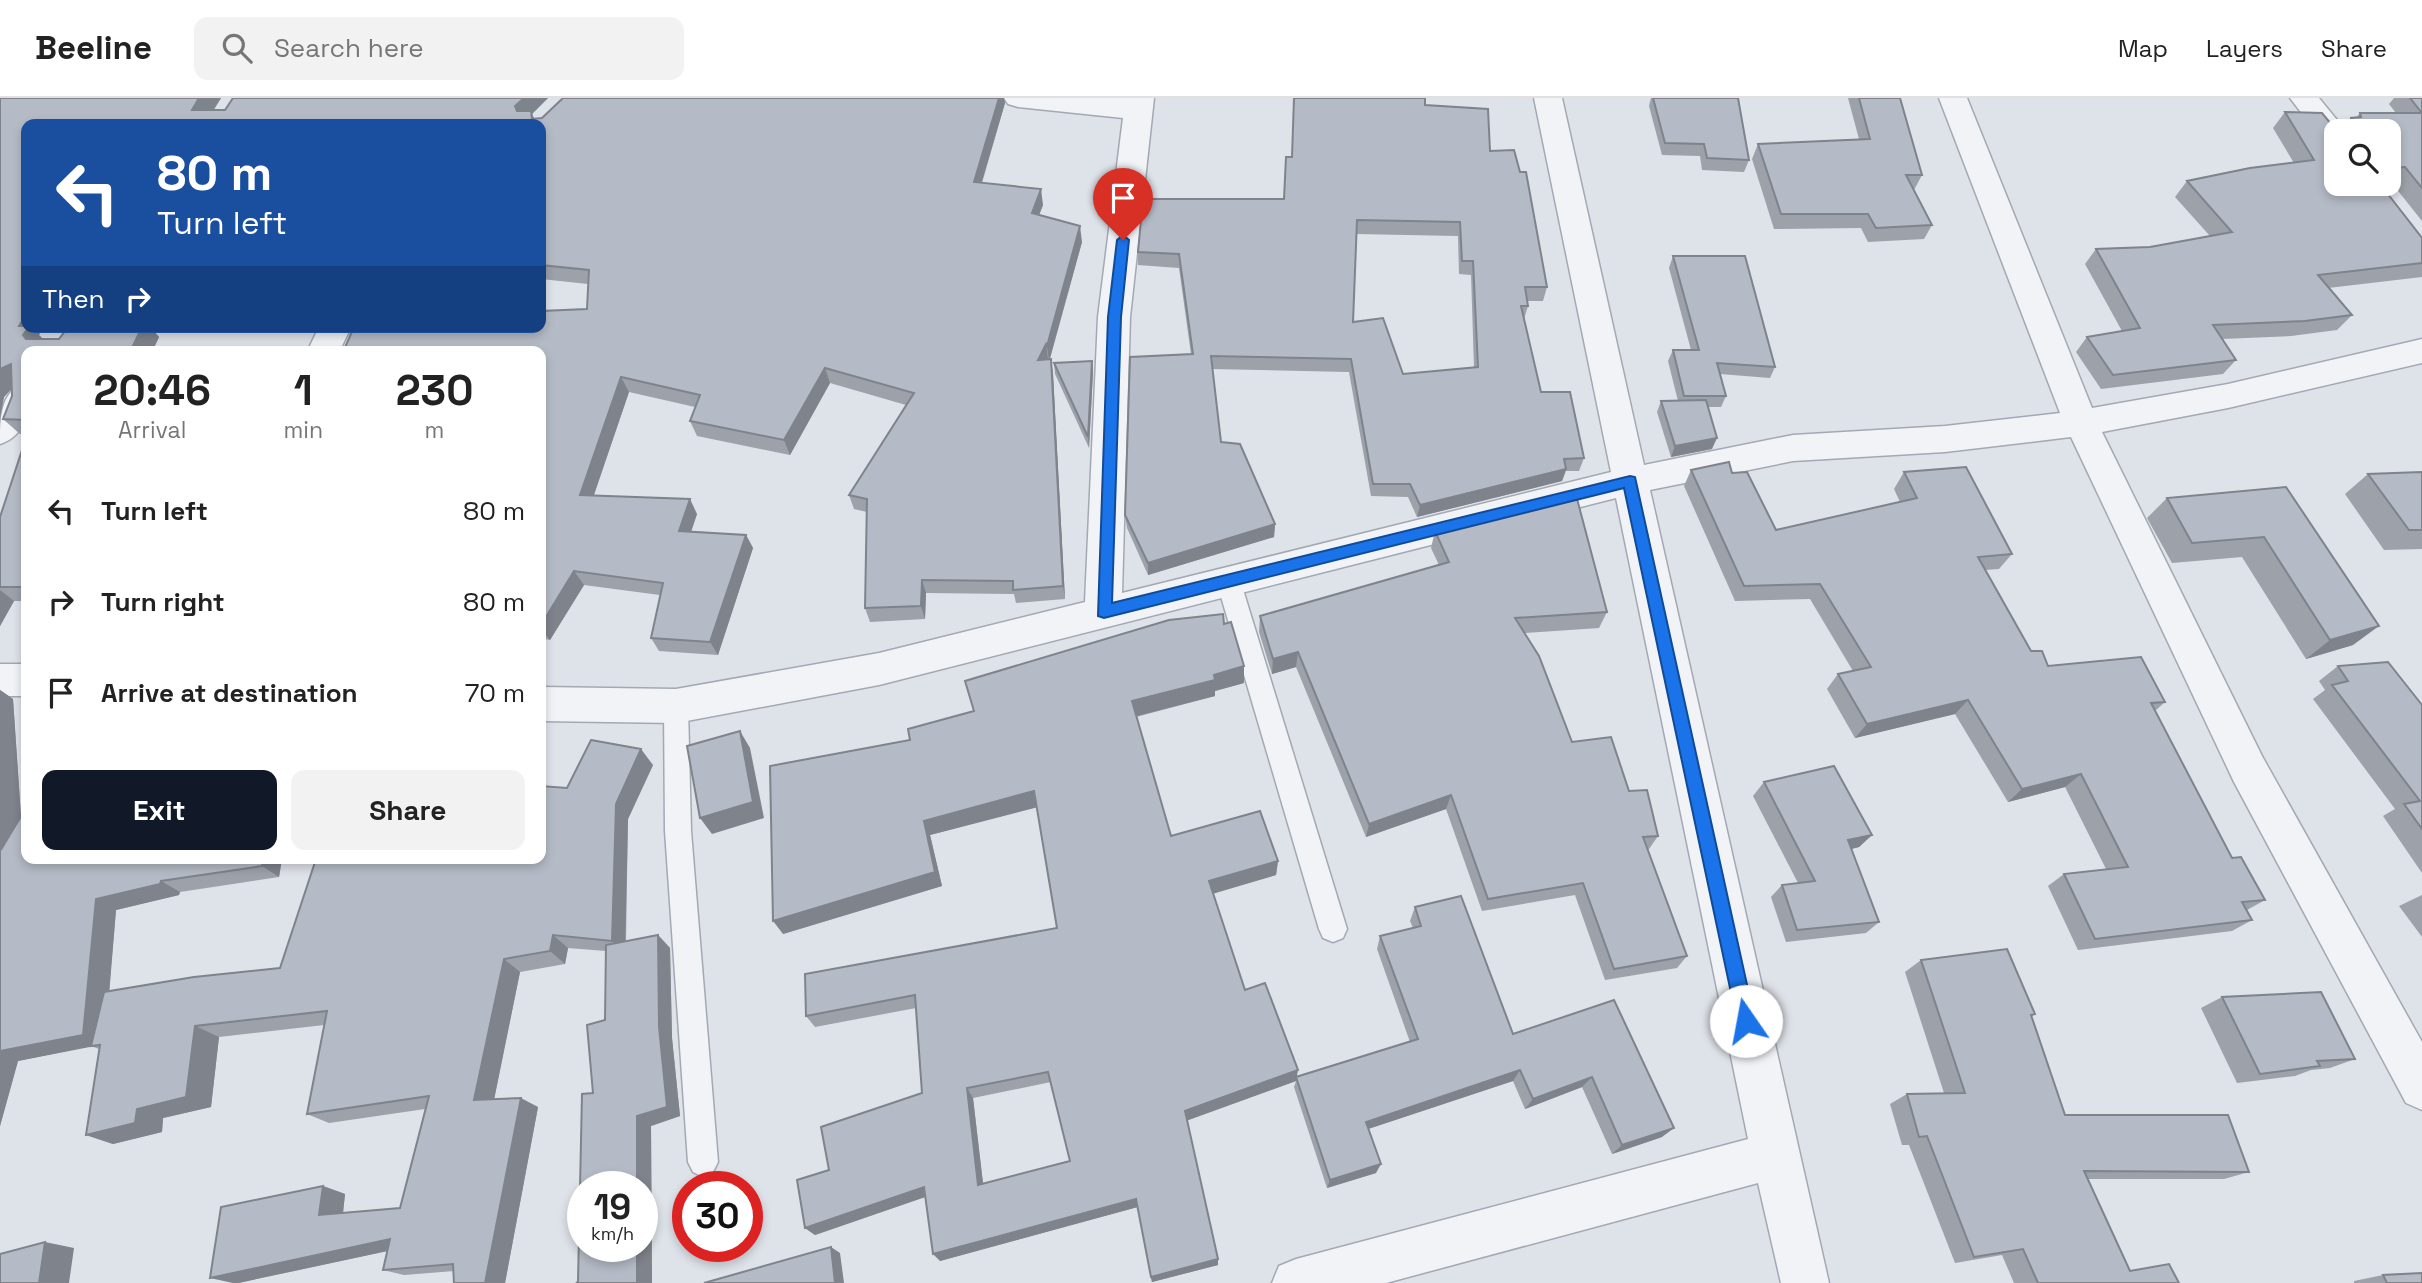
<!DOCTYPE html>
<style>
body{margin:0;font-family:"Space Grotesk",sans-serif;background:#f2f2f2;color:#222;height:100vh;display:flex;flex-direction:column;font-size:26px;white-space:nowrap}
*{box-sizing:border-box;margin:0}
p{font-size:23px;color:#767676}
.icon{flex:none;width:38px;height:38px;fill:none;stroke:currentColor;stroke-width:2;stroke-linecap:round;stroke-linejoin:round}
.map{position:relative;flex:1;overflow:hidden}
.sheet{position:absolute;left:21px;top:248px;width:525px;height:518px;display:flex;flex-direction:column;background:#fff;border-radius:14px;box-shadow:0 4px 10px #0003}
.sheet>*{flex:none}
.top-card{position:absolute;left:21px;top:21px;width:525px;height:214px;border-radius:14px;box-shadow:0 4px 10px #0003;background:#1a4fa0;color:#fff;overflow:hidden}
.fabs{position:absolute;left:2324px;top:21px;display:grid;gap:14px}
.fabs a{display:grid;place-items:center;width:77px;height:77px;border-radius:14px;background:#fff;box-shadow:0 4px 10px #0003;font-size:35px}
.speed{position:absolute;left:567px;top:1073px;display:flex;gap:14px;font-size:35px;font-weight:700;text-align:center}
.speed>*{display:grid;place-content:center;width:91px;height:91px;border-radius:50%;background:#fff;box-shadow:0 4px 10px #0003;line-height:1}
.speed small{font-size:18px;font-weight:400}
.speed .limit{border:10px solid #d22;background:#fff;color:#111}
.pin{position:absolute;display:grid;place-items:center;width:60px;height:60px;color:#fff;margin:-72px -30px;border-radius:50% 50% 50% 0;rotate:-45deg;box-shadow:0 0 7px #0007}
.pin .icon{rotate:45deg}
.me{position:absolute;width:77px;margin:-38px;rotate:348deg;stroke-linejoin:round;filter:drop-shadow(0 0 5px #0008)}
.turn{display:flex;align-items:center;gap:24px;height:147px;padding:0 21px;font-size:32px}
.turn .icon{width:91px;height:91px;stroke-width:2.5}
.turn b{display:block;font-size:49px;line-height:60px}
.then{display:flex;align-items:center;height:66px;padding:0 21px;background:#0003;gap:14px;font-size:26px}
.eta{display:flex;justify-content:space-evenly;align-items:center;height:119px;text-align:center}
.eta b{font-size:42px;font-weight:700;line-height:49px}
.button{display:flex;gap:14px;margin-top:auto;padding:14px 21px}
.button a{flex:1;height:80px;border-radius:14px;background:#111827;color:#fff;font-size:28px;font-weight:700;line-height:80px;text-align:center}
.button a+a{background:#f2f2f2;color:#222}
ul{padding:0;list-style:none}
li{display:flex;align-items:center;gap:21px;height:91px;padding:0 21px}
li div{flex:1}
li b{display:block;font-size:26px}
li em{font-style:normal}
header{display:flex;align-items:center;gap:42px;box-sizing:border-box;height:98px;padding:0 35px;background:#fff;border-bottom:2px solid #e0e0e0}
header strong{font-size:33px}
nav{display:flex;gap:38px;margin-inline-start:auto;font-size:24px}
.search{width:490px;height:63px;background:#f2f2f2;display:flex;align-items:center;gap:18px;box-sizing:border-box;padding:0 24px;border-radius:14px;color:#767676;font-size:26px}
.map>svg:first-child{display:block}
</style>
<header>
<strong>Beeline</strong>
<div class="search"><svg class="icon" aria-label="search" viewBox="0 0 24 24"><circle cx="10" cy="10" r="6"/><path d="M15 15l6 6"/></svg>Search here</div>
<nav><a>Map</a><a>Layers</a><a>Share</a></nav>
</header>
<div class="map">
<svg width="2422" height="1185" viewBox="0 0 2422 1185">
<rect width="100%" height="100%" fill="#dee2e9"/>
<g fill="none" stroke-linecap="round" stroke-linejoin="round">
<g stroke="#a3a9b3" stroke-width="3">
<path id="service" d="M1229 475 1237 478 1241 485 1347 831 1343 840 1333 844 1323 840 1319 831 1217 485 1221 478Z
M676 597 685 600 688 608 691 733 718 1064 713 1074 703 1079 693 1074 688 1064 665 733 664 608 667 600Z"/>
</g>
<g stroke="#a3a9b3" stroke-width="3">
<path id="minor" d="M1004 0H1154L1130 219 1122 495 1611 374 1534 0H1562L1644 367 1793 337 1945 328 2060 315 1939 0H1967L2092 310 2228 286 2422 241V265L2228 310 2102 334 2262 658 2422 944V1012L2406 1005 2234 684 2071 339 1945 354 1793 363 1650 392 1829 1185H1781L1758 1085 1386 1185H1272L1279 1168 1296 1161 1748 1041 1616 400 879 587 676 625 541 623V589L676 591 879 555 1085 504 1098 219 1123 20 1018 9 1008 6Z
M2290 0H2319L2346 33H2336V49L2326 47Z
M319 229H351L339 254H307Z
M26 284C27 309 29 337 0 346 0 320 0 293 26 284Z
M0 566H26V598H0Z"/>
</g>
<use href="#service" fill="#f1f3f7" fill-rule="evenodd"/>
<use href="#minor" fill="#f1f3f7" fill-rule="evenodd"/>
</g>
<path fill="#9ca1aa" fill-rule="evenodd" d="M0 0H221L214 12H225L233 0H548L532 16 534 21 542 20 563 0H1004L1005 5 982 85 1043 107 1039 117 1082 144 1050 261 1053 276 1065 501 1016 505 1014 496 926 495 925 521 870 524 865 510 867 414 854 411 849 397 906 307 830 285 790 357 697 338 690 323 695 309 629 294 594 397 697 416 691 433 746 437 753 450 718 557 659 553 651 540 660 497 584 487 550 542 541 540V254L587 211 588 186 541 181V26H26L39 237 43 241H59L68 229H150L159 239 152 254H26V336H20L3 321 12 298V290L4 299 0 320Z
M1651 0H1738L1749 62 1744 74 1702 72 1700 58 1662 57 1649 8Z
M1848 0H1900L1922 77 1914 92 1932 127 1924 141 1868 144 1861 130 1774 131 1752 61 1758 46 1859 41Z
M2394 0H2422V123L2391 84H2389V33H2341L2351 20H2356L2360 15H2396L2389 6Z
M1425 7 1490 53 1547 189 1543 203H1527L1528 208 1524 221 1541 294 1584 360 1579 373H1566L1562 383 1417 419 1408 399 1371 398 1349 274 1212 271 1221 344 1275 426 1274 439 1148 477 1127 430 1125 417 1191 256 1179 170 1138 167V154L1284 101ZM1356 136 1458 138 1459 176 1471 177 1474 270 1403 276 1353 224Z
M2285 14 2422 140V179L2328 190 2352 217 2337 232 2291 238 2222 241 2236 262 2223 276 2101 291 2076 254 2087 239 2122 233 2085 166 2096 151 2150 149 2210 138 2175 99 2187 83 2294 65 2273 30Z
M1673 158 1775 269 1770 280 1720 276 1726 298 1721 309H1708L1712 351 1671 359 1657 314 1661 303H1678L1668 263 1673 252H1691L1669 170Z
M1092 263 1093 274 1089 350 1055 276 1054 265Z
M26 340V503H14L0 528V419Z
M1691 372 1732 375 1776 432 1900 404 1894 391 1904 374 2012 456 1999 471 1985 472 2031 553 2048 568 2165 604 2155 613 2232 760 2265 802 2247 812 2252 822 2232 833 2078 852 2048 788 2064 776 2106 771 2065 689 2008 704 1955 616 1855 640 1827 591 1838 576 1853 573 1810 501 1735 503 1684 388Z
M2422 374V451L2384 452 2345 396 2368 376Z
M2286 389 2353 547 2306 561 2242 459 2172 465 2147 420 2167 400Z
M1435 433 1607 514 1599 530 1525 535 1572 644 1629 693 1658 738 1649 751H1648L1687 858 1677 870 1605 882 1575 797 1482 813 1446 711 1366 739 1296 569 1272 576 1259 534 1260 518 1439 467 1431 450Z
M1224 526 1244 568V585L1215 593V598L1136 619 1171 738 1278 763 1276 777 1213 795 1245 892 1297 979 1410 944 1377 851 1380 838 1413 830 1410 823 1415 809 1513 936 1614 902 1662 1039 1612 1056 1582 989 1525 1011 1513 983 1368 1031 1376 1075 1327 1090 1294 989 1296 983 1187 1022 1218 1167 1152 1184 1137 1109 940 1163 925 1099 815 1137 805 1130 829 1072 922 995 916 910 815 929 806 918 1057 830 1037 709 930 737 942 788 783 836 910 642 974 613ZM1051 984 1070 1063 983 1085 973 1000Z
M2338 568 2422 607V775L2383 718 2395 711 2313 601 2325 592 2319 583Z
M0 592 13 601 21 719 26 761H282L279 779 180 794 179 797 116 812 109 893 280 870 567 690 653 667 628 721 626 844 658 837 670 850 672 940 680 1018 651 1028 652 1185H576L578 1184 593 995 605 922 606 853 568 850 565 866 520 874 494 1001 538 1009 505 1185H454V1173L404 1177 383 1172 387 1153 238 1185 323 1088 345 1096 343 1115 400 1110 425 1011 329 1025 307 1016 324 927 219 939 211 1009 163 1020 162 1034 113 1046 86 1037 99 951 91 948 18 963 0 1028Z
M1764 684 1872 737 1859 749 1851 751 1879 824 1866 835 1786 844 1771 799 1782 787 1798 785 1753 698Z
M2422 797V839L2399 808Z
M1921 862 2035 916 2032 918 2065 1017 2249 1074 2224 1081H2087L2130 1173 2179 1185H2014L2002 1157 1955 1165 1909 1047H1902L1890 1006 1907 996 1944 995 1905 874Z
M2222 899 2355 961 2330 970 2311 972 2295 978 2237 985 2201 910Z
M2383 1177 2422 1185H2354V1183Z"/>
<path fill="#7f838b" d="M199 0H221L204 26 192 12Z
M524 0H548L532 16 537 26 523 24 515 8Z
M999 0H1004L1005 5 977 100 974 84Z
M1041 91 1043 107 1034 130 1032 115Z
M1080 128 1082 144 1049 263 1047 248Z
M26 217V229H44L39 237 45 243 26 241 19 228Z
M142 229H150L159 239 152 254H130Z
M1046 246 1048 261 1040 277 1038 262Z
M1051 261 1053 276 1065 501 1063 488Z
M1092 263 1093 274 1089 350 1088 339Z
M11 266 16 286 4 299 0 320V271Z
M825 270 830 285 790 357 784 342Z
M621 279 629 294 589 411 580 397Z
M1717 340 1712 351 1671 359 1675 348Z
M1566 371 1562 383 1417 419 1420 407Z
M690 401 697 416 687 446 679 433Z
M1275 426 1274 439 1148 477V465Z
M746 437 753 450 718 557 710 544Z
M574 473 584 487 550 542 541 530V527Z
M922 482 926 495 925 521 921 508Z
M0 492 14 503 0 528Z
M2379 528 2353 547 2306 561 2330 542Z
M1298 554 1296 569 1272 576 1273 561Z
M1244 568V585L1215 593V598L1133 619 1132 603Z
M0 592 13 601 24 762 2 750 0 713Z
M1968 602 1955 616 1855 640 1867 626Z
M740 633 750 650 764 720 712 736 700 720Z
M641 651 653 667 628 721 625 855 612 843 616 706Z
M2081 676 2065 689 2008 704 2022 691Z
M1034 693 1038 709 930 737 942 788 783 836 773 823 924 723Z
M1451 697 1446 711 1366 739 1369 726Z
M1872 737 1859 749 1836 755 1848 742Z
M263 761H282L279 779 262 768Z
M1278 763 1276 777 1209 797V783Z
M161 783 180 794 179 797 116 812 105 946 18 963 0 1028V953L96 801Z
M553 837 568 850 565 866 550 853Z
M658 837 670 850 672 940 680 1018 651 1028 652 1185H637V1148H642V1088H637V1018L659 929Z
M504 861 520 874 492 1012 474 1002Z
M195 928 219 939 211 1009 163 1020 162 1034 113 1046 86 1037 137 1011Z
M1298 972 1296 983 1186 1023 1185 1013Z
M1520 972 1513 983 1362 1033 1366 1024Z
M1592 979 1582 989 1525 1011 1533 1001Z
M967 990 973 1000 984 1094 978 1087Z
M521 1000 538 1009 505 1185H485Z
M1674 1030 1662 1039 1612 1056 1622 1047Z
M1381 1066 1376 1075 1327 1090 1330 1082Z
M323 1088 345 1096 342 1124 319 1117Z
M924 1089 931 1097 815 1137 805 1130Z
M1136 1101 1138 1109 940 1163 933 1156Z
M390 1141 411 1148 238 1185H233L210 1180Z
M45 1144 74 1150 69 1185H39Z
M831 1149 840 1155 844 1185H835Z
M1218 1161V1167L1152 1184 1151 1179Z"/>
<path fill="#b5bbc6" stroke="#7f838b" stroke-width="2" fill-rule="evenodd" d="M0 0H199L192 12H225L233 0H524L515 8 517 13H531L532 21 542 20 563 0H999L974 84 1041 91 1032 115 1080 128 1047 248 1046 246 1038 262 1051 261 1063 488 1013 492V483L922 482 921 508 865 510 867 401 849 397 914 295 825 270 784 342 690 323 700 297 621 279 580 397 690 401 679 433 746 437 710 544 651 540 663 485 574 473 541 527V254H343L354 229H541V213L587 211 589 172 541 167V26H26V217L19 228H26V229H29L23 237 26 241H59L68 229H142L130 254H26V322L3 321 12 298 11 266 0 271Z
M1294 0H1425V7L1488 11 1490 53 1514 52 1520 74H1526L1547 189H1525L1528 208H1521L1541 294H1570L1584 360 1564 361 1566 371 1420 407 1410 386H1373L1351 261 1211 258 1221 344 1240 346 1275 426 1148 465 1125 417 1130 259 1193 256 1179 156 1138 154 1143 101H1284L1286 59H1292ZM1357 122 1460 124 1462 163H1473L1478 269 1403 276 1383 220 1353 224Z
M1653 0H1738L1749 62 1707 60 1704 46 1665 45Z
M1859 0H1900L1922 77H1906L1932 127 1876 130 1868 116H1781L1758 46 1870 41Z
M2410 0H2422V15Z
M2285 14 2322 15 2337 33 2336 86H2380L2422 140V165L2318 177 2352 217 2305 223 2213 227 2236 262 2113 277 2087 239 2140 230 2096 151 2150 149 2232 134 2187 83 2250 70 2314 62Z
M2360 15H2422V90L2405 69 2389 70V33H2351V20L2361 19Z
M1673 158H1745L1775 269 1717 265 1726 298H1684L1673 252H1699Z
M1092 263 1088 339 1054 265Z
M1706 302 1717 340 1675 348 1661 303Z
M26 340V489H0V419Z
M1729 364 1732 375 1747 374 1776 432 1917 400 1904 374 1966 369 2012 456 1978 459 2031 553H2042L2048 568 2141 559 2165 604 2151 605 2232 760 2241 759 2265 802 2242 804 2252 822 2095 841 2064 776 2128 769 2081 676 2022 691 1968 602 1867 626 1838 576 1871 569 1820 486 1744 488 1691 372Z
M2422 374V432H2409L2368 376Z
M2286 389 2379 528 2330 542 2264 439 2192 445 2167 400Z
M1576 397 1607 514 1515 520 1539 558 1572 644 1611 639 1629 693 1647 692 1658 738 1643 739 1687 858 1614 871 1583 785 1488 801 1451 697 1369 726 1298 554 1273 561 1260 518 1449 464 1435 433Z
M1223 516 1224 526 1231 524 1244 568 1214 577 1215 582 1132 603 1171 738 1260 713 1278 763 1209 783 1245 892 1265 885 1298 972 1185 1013 1218 1161 1151 1179 1136 1101 933 1156 924 1089 805 1130 797 1082 829 1072 821 1029 922 995 915 897 806 918 805 876 1057 830 1034 693 924 723 935 774 773 823 770 668 910 642 908 631 974 613 965 583 1169 522ZM1048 974 1070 1063 978 1087 967 990Z
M2388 564 2422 607V731L2404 706 2420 703 2332 587 2348 583 2338 568Z
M740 633 753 704 700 720 687 648Z
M591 642 641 651 616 706 612 843 553 837 550 853 504 861 474 1002 521 1000 485 1185H454L453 1166 383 1172 390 1141 210 1180 221 1109 323 1088 319 1117 400 1110 429 998 307 1016 327 913 195 928 186 999 137 1011 135 1025 86 1037 100 947 91 948 104 894 194 879 280 870 316 761H541V688L567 690Z
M1834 668 1872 737 1848 742 1879 824 1797 832 1782 787 1815 783 1764 684Z
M26 710V761H263L262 768 161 783 160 786 96 801 83 937 0 953V713L2 750Z
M1461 798 1513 936 1614 902 1674 1030 1622 1047 1592 979 1533 1001 1520 972 1366 1024 1381 1066 1330 1082 1296 979 1418 941 1380 838 1421 828 1415 809Z
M658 837 659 929 667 1009 637 1018V1088H583V1148H637V1185H576L578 1184 582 996 593 995 587 927 605 922 606 847Z
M2007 851 2035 916 2031 917 2065 1017H2228L2249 1074 2084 1073 2130 1173 2169 1166 2179 1185H2038L2023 1151 1974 1159 1927 1038 1919 1039 1907 996 1965 995 1921 862Z
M2321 894 2355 961 2317 963 2320 968 2260 976 2222 899Z
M45 1144 39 1185H0V1156Z
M831 1149 835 1185H704Z
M2422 1175V1185H2387L2383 1177Z"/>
<path fill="#1a73e8" stroke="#114b97" stroke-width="2" d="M1123 137 1129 142 1121 219 1112 505 1630 378 1635 379 1755 923 1752 929 1746 932 1740 929 1737 923 1624 390 1104 520 1098 518 1108 219 1117 142Z"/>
</svg>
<div class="fabs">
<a><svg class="icon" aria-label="search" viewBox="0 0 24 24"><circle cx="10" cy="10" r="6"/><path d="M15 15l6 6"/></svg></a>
</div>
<div class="speed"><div>19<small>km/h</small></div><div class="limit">30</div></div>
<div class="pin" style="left:1123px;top:142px;background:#d93025"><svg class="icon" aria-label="arrive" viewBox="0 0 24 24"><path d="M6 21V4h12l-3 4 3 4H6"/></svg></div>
<svg class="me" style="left:1746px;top:923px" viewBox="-20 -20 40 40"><circle r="19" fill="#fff"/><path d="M0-13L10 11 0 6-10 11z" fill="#1a73e8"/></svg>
<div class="top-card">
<div class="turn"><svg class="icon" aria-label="left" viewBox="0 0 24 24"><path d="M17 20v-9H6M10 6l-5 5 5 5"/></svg><div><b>80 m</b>Turn left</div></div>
<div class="then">Then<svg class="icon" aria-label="right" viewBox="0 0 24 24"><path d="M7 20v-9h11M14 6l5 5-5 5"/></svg></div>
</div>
<section class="sheet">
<div class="eta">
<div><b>20:46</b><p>Arrival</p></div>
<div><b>1</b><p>min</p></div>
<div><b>230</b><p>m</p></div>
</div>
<ul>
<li><svg class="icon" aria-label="left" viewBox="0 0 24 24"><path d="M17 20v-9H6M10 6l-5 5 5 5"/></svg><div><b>Turn left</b></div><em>80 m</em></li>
<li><svg class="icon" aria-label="right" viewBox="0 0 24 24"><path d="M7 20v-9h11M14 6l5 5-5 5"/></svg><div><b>Turn right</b></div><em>80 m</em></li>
<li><svg class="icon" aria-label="arrive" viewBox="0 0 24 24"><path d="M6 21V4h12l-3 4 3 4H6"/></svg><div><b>Arrive at destination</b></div><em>70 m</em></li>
</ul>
<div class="button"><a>Exit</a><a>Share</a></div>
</section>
</div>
